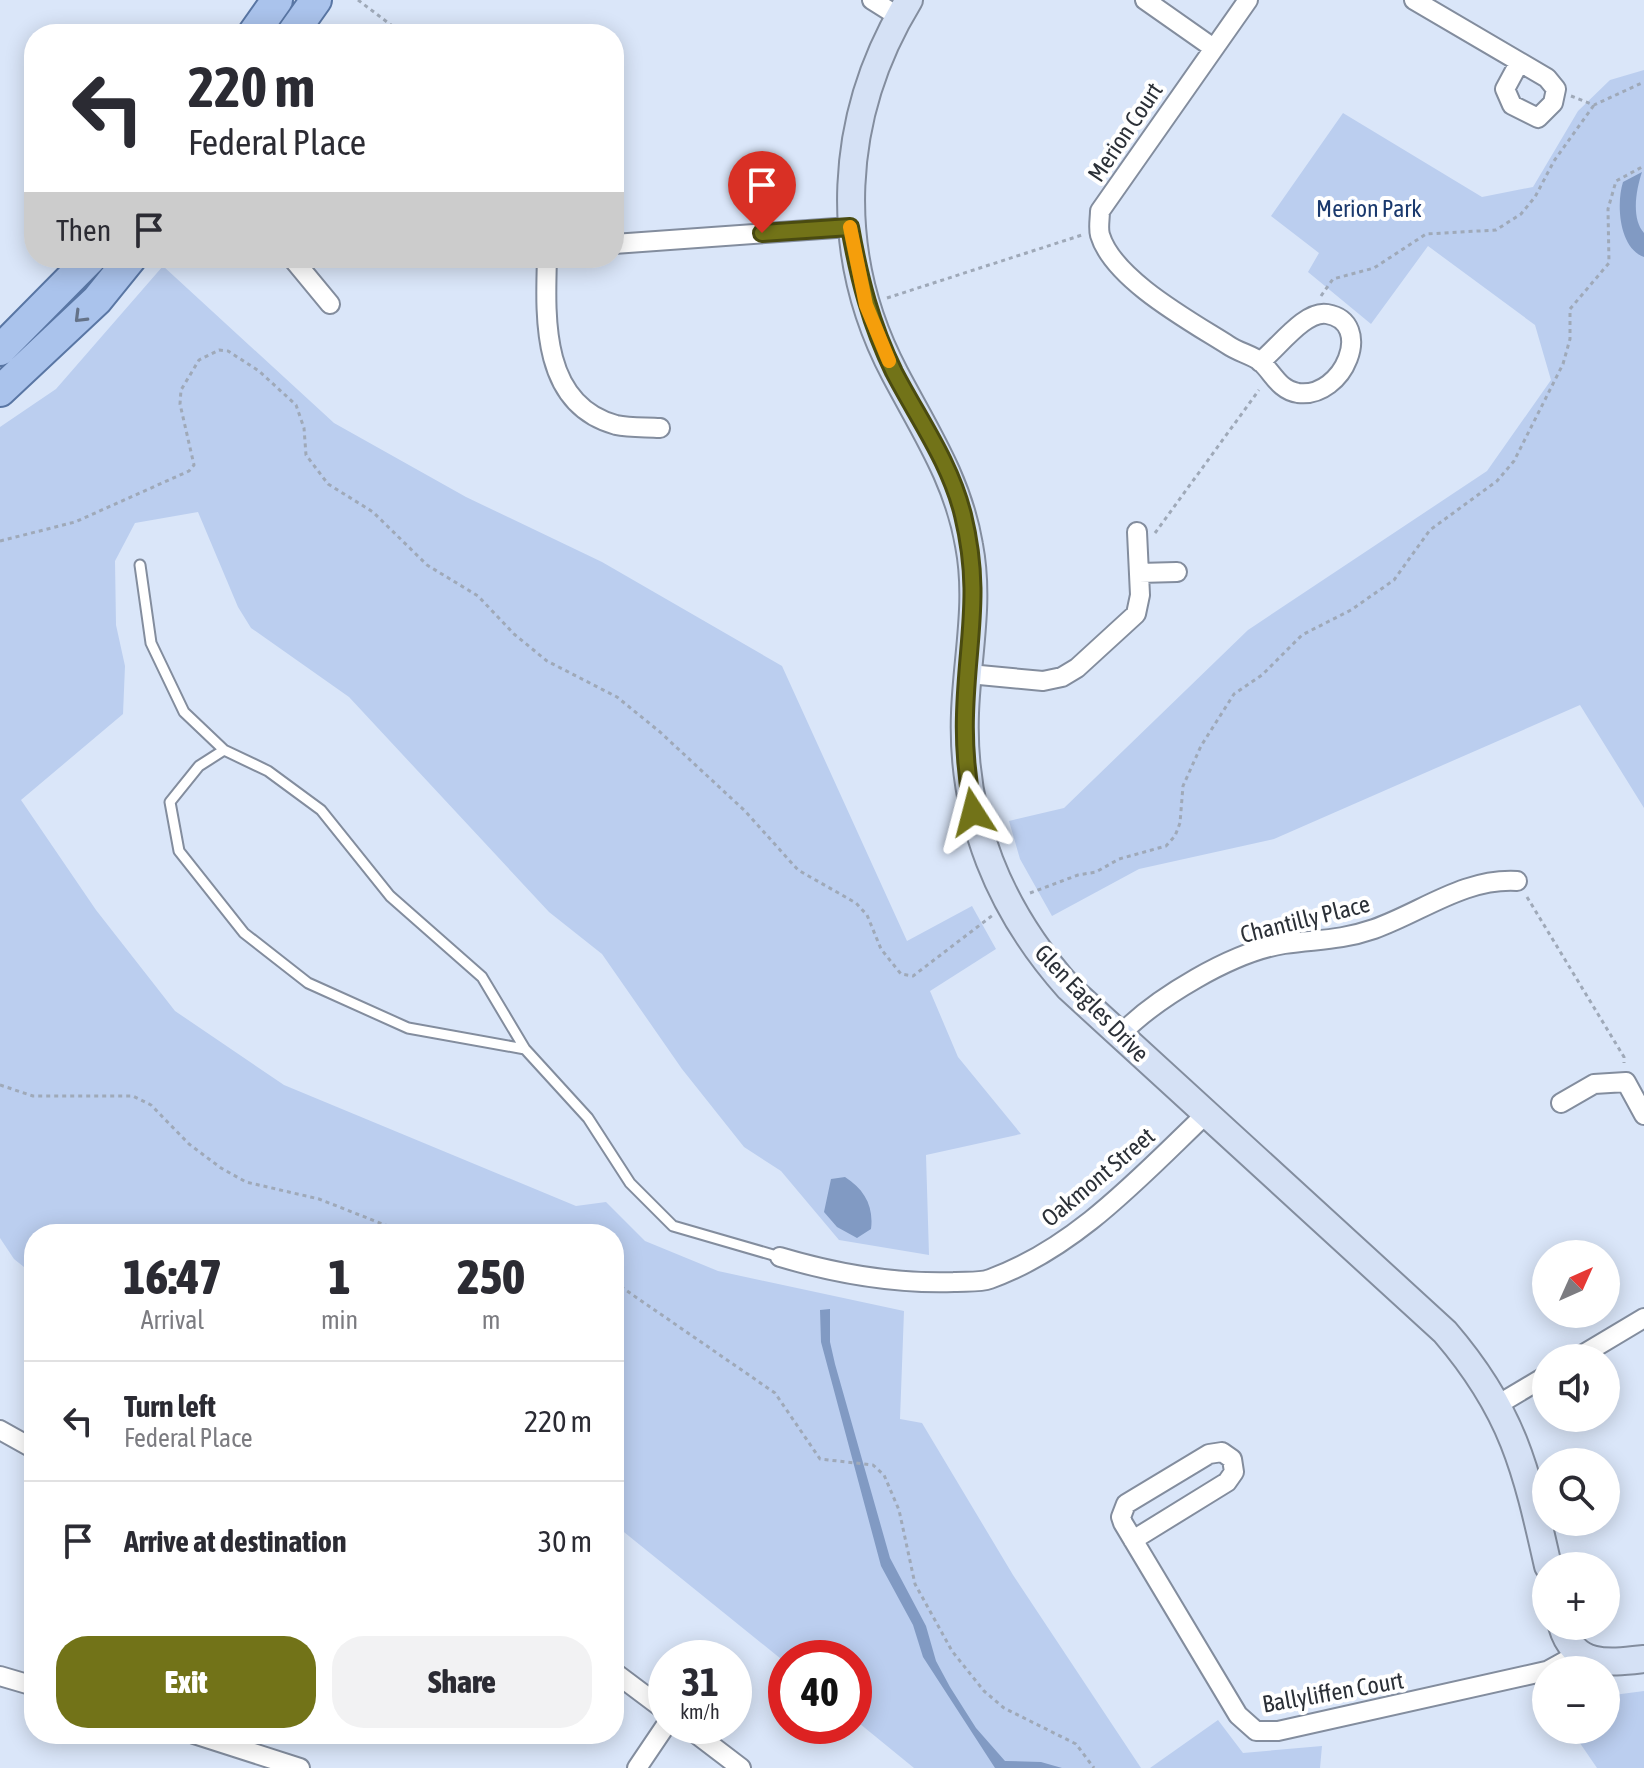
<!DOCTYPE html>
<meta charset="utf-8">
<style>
body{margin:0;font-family:"Asap Condensed",sans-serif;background:#f2f2f3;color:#2b2b33;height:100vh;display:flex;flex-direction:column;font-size:30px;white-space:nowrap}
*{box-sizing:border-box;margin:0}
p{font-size:26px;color:#7c7c81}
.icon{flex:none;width:44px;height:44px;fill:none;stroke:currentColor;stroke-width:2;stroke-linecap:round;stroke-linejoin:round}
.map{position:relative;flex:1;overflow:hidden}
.side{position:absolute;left:24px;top:1224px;width:600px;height:520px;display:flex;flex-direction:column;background:#fff;border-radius:32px;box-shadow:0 4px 20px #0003}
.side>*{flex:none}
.guide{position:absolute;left:24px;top:24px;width:600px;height:244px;border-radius:32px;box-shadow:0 4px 20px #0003;background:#fff;color:#2b2b33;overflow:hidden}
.needle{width:52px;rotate:45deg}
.fabs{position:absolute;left:1532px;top:1240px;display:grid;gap:16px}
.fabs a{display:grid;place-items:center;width:88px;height:88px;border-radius:50%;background:#fff;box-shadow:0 4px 20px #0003;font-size:40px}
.speed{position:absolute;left:648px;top:1640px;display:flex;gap:16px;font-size:40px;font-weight:700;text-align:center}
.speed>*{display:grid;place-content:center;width:104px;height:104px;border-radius:50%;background:#fff;box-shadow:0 4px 20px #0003;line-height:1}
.speed small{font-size:20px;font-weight:400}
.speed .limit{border:12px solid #d22;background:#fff;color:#111}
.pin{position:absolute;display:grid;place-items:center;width:68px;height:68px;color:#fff;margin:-82px -34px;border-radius:50% 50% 50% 0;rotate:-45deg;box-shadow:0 0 8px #0007}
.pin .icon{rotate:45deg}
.me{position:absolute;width:88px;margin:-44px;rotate:351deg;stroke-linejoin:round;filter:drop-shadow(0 0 6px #0008)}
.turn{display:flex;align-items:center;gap:28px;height:168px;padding:0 32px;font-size:36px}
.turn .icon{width:104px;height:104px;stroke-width:2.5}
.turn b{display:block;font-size:56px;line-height:68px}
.then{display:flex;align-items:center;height:76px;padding:0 32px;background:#0003;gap:16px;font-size:30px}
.eta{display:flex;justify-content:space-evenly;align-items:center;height:136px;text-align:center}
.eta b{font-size:48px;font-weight:800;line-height:56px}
.button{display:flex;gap:16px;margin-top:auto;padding:16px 32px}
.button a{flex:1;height:92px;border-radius:32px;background:#727318;color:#fff;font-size:32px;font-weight:800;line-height:92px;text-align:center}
.button a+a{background:#f2f2f3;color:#2b2b33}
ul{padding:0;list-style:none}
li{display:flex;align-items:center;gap:24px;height:120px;padding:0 32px;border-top:2px solid #e1e1e2}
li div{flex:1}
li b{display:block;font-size:30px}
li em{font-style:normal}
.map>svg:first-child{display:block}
</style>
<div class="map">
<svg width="1644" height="1768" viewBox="0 0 1644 1768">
<rect width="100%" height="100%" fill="#dae6f9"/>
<path fill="#bbceef" d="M1644 70V808L1580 705 1274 839 1139 869 1052 916 1020 859 1009 821 1064 808 1248 630 1487 471 1551 380 1535 325 1428 246 1371 324 1308 272 1319 253 1271 216 1343 113 1482 197 1533 187 1578 111 1610 80Z
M163 266 334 423 466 497 602 562 782 666 907 941 972 906 996 949 930 991 958 1057 1021 1134 926 1155 929 1255 839 1240 781 1171 744 1147 682 1069 602 954 549 912 349 697 251 628 238 607 198 512 135 523 115 561 116 625 125 666 123 714 21 800 96 910 175 1011 284 1085 576 1206 606 1202 645 1241 718 1271 904 1311 900 1419 922 1423 1013 1575 1141 1768H914L854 1719V1658H786V1663L614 1524V1234H34V1275L14 1259 0 1238V427L56 389Z
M1644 1691V1768H1597L1571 1730H1606V1696Z
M1218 1720 1243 1753 1322 1746 1320 1768H1150Z"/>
<path fill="#819ac3" d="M1642 172C1636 190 1631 218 1644 233V257C1619 248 1616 204 1623 182Z
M845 1177C864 1189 874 1206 871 1229L857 1238 837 1227 824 1212 831 1179Z
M830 1309V1342L835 1364 890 1558 926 1626 936 1661 950 1687 976 1728 1005 1761 1041 1762 1062 1768H995L923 1657 913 1625 881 1566 821 1342 820 1310Z"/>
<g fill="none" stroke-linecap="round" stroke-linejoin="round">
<g stroke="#838d9e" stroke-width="13">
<path id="lane" d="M140 565 151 643 184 712 224 750
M224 750 268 771 321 810 390 896 482 977 525 1049 408 1028 308 983 244 933 179 851 170 802 199 766Z
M525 1049 588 1118 630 1183 673 1226 780 1257"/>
</g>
<g stroke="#838d9e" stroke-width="22">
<path id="street" d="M872 0 899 17
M1145 0 1212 47
M1248 0 1100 211C1100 218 1098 228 1100 235 1113 279 1190 321 1228 345 1238 352 1252 355 1261 362 1273 373 1279 390 1298 393 1344 399 1375 322 1327 314 1305 310 1278 348 1260 362
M1414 0 1547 78 1556 89 1553 103 1538 118 1512 105 1505 89 1519 63
M614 244 850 227
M292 258 330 304
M547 258C545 321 542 405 616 425 630 428 646 427 660 428
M1139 573 1177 572
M969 674 1043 681 1062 677 1077 668 1136 614 1140 595 1137 532
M1120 1035C1156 998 1232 952 1284 944 1317 939 1339 941 1374 929 1422 912 1464 878 1517 881
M1561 1103 1594 1084 1626 1082 1644 1115
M780 1257C837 1274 894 1284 954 1282 965 1281 979 1283 990 1279 1076 1248 1141 1176 1206 1114
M1577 1358 1644 1318
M1499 1404 1546 1376
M0 1430 34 1449
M1133 1540 1227 1482 1234 1472 1232 1459 1222 1452 1209 1454 1126 1504 1121 1517 1123 1523 1238 1715 1256 1731H1278L1546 1671
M1549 1670 1578 1654
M614 1672 666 1711
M0 1676 34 1686
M686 1726 741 1768
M194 1734 300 1768
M637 1768 666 1725"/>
</g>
<g stroke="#838d9e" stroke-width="30">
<path id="secondary" d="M909 0C838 116 831 253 895 374 925 431 958 480 969 545 980 602 967 656 965 713 961 818 1000 911 1069 988L1445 1332C1513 1411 1526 1468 1548 1566
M1562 1626C1574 1668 1609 1663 1644 1659"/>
</g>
<g stroke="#5976a4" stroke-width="34">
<path id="primary" d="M253 34 277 0
M292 34 316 0
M0 350 91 258
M0 391 97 300 131 258"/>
</g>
<path stroke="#9fa9b8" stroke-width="3" stroke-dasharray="4 4" stroke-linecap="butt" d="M358 0 403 34
M1571 96 1594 105 1644 82
M1321 296 1333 279 1374 268 1426 234 1496 230 1521 214 1535 197 1554 161 1594 105
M887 298 1082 235
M1155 533 1259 390
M0 541 75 522 189 471 194 465 180 404 181 390 199 360 219 350 228 351 259 371 296 405 304 428 306 455 328 484 373 512 427 565 478 596 514 634 547 661 617 697 660 732 745 811 798 870 856 903 867 915 881 949 901 974 913 976 993 915
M1030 893 1078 875 1096 872 1119 859 1166 846 1175 836 1180 823 1183 786 1201 746 1234 694 1262 675 1302 635 1351 610 1394 580 1430 530 1497 481 1514 461 1563 364 1570 339V309L1609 263 1608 209 1616 181 1644 166
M1527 897 1624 1057V1063
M0 1085 33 1096H133L151 1105 189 1144 221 1168 246 1182 319 1199 408 1234
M614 1282 775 1393 820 1459 873 1465 884 1475 899 1510 915 1584 952 1651 984 1691 1004 1708 1076 1744 1094 1768"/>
<use href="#lane" stroke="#fff" stroke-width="9"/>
<use href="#street" stroke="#fff" stroke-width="18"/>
<use href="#secondary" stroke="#d5e1f5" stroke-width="26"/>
<use href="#primary" stroke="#aac3ec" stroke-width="30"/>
</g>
<defs><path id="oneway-chevron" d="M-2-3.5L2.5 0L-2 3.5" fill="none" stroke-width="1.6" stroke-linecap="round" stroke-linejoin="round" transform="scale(2)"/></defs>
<use stroke="#647288" href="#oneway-chevron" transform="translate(80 317) rotate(135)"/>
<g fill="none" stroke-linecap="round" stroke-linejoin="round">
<g stroke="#4a4b10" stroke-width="20">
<path id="route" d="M762 233 850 227C859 278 871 325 894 372 919 420 950 462 963 515 982 593 967 639 965 715 964 747 967 779 973 812"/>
</g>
<use href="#route" stroke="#727318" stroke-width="14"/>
<path stroke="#f59e0b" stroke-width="14" d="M850 227 866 305 889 361"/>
</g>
<g text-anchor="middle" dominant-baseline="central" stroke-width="8" stroke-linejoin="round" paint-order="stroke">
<g font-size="24" fill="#2b3037" stroke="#fff">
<text transform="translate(1125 132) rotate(-56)">Merion Court</text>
<text transform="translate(1305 919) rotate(-14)">Chantilly Place</text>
<text transform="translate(1092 1003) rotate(46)">Glen Eagles Drive</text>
<text transform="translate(1098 1177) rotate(-40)">Oakmont Street</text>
<text transform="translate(1333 1692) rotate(-10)">Ballyliffen Court</text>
</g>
<g font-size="24" fill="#1a396d" stroke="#fff">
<text x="1369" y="208">Merion Park</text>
</g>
</g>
</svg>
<div class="fabs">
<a><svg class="needle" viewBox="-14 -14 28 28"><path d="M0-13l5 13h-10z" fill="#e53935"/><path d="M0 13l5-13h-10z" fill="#7c7c81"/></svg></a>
<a><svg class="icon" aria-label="sound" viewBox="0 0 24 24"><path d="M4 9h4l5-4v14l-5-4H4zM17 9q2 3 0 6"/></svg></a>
<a><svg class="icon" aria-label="search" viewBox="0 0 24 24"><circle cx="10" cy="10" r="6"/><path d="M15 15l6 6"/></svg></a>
<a>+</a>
<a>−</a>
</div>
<div class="speed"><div>31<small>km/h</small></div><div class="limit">40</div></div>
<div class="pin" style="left:762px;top:233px;background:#d93025"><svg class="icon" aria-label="arrive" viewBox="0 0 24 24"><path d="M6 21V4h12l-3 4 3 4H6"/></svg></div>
<svg class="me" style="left:973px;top:812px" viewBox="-20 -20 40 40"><path d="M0-17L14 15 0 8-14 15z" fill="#727318" stroke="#fff" stroke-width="4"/></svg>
<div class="guide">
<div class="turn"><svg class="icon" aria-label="left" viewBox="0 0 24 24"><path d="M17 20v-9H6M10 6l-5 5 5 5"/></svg><div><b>220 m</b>Federal Place</div></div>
<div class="then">Then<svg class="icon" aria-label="arrive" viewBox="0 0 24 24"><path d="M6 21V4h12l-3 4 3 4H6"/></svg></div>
</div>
<section class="side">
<div class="eta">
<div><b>16:47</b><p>Arrival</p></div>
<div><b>1</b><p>min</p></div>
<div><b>250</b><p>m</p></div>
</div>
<ul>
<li><svg class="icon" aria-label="left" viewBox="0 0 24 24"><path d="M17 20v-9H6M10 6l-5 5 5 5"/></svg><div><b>Turn left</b><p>Federal Place</p></div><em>220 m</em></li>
<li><svg class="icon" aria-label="arrive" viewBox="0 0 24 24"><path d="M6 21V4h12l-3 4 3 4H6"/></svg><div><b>Arrive at destination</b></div><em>30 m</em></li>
</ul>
<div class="button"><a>Exit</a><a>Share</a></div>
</section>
</div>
